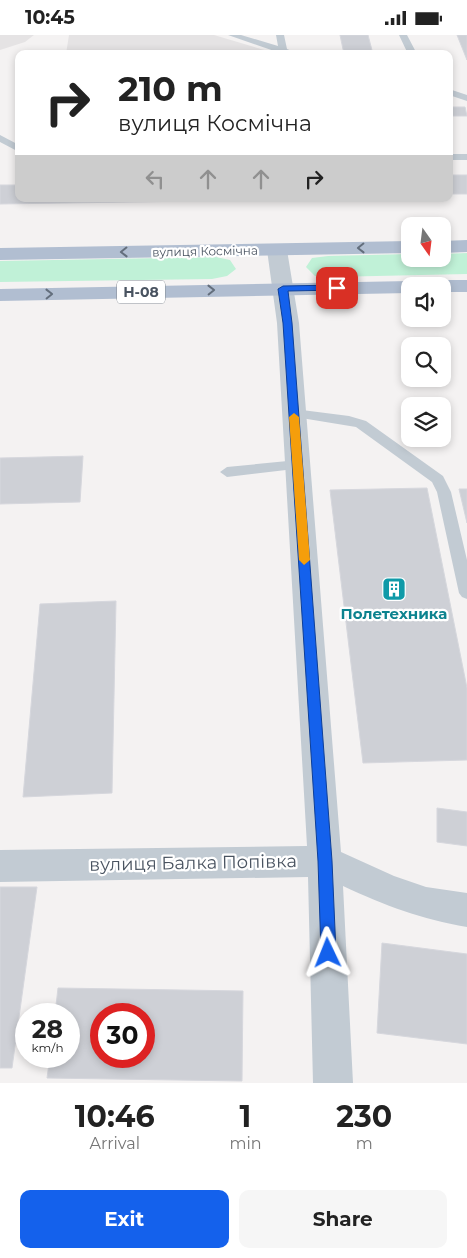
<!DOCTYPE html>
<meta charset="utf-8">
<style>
body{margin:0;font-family:Montserrat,sans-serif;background:#f6f6f6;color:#222;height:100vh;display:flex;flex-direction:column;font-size:19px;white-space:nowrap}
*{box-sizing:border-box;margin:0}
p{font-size:16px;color:#767676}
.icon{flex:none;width:28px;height:28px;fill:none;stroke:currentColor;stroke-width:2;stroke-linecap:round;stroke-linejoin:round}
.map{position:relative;height:1048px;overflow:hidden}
.drawer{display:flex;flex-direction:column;background:#fff;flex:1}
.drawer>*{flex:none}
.banner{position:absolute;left:15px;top:15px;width:438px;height:152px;border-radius:10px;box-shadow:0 2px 8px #0003;background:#fff;color:#222;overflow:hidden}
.needle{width:32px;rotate:166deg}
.fabs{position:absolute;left:401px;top:182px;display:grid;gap:10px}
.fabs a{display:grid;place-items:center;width:50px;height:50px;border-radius:10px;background:#fff;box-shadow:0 2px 8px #0003;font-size:25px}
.speed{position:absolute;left:15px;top:968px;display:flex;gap:10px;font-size:25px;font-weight:700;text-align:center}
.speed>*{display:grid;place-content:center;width:65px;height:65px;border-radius:50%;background:#fff;box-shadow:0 2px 8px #0003;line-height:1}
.speed small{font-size:12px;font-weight:400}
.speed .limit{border:8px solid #d22;background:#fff;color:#111}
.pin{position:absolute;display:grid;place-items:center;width:42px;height:42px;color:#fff;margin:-21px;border-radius:10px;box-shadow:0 2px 8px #0006}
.me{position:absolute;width:55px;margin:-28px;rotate:358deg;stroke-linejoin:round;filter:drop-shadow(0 0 4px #0008)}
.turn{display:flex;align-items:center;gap:18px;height:105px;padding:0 20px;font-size:22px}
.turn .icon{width:65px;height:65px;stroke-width:2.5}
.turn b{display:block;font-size:35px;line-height:42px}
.lanes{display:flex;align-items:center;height:48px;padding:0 20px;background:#0003;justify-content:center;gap:25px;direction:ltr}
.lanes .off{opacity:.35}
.eta{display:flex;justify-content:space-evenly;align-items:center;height:85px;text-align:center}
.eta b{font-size:30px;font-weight:700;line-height:35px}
.button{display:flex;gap:10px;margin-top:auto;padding:10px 20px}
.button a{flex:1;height:58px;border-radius:10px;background:#1461ec;color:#fff;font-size:20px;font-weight:700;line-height:58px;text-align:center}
.button a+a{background:#f6f6f6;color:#222}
.status{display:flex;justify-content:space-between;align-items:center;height:35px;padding:0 25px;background:#fff;direction:ltr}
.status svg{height:14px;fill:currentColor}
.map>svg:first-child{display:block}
</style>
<div class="status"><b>10:45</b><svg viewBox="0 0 49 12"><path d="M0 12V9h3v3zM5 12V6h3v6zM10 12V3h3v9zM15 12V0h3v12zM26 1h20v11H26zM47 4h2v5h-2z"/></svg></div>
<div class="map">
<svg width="467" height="1048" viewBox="0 0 467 1048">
<rect width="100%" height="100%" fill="#f4f2f2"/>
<path fill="#e5e3e4" d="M0 0H34L25 7 0 15Z
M69 0H214L278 19H66Z"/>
<path fill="#c0f1d7" d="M467 218V239L331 242 315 241 306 232 312 223 328 221 410 219V224H442L443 219Z
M216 222 230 225 236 234 227 241 212 244 0 247V226Z"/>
<path fill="#ced0d6" stroke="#d6d7dd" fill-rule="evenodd" d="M340 0H368L373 19H344Z
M457 0H467V25Z
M449 72H465L467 81H449Z
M449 140H467V159H449Z
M0 150H19V164H326L0 169Z
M83 421 80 467 0 469V423Z
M427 453 467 653V725L363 728 330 455Z
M459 454H467V488Z
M116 566 112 758 23 762 40 569Z
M437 773 467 777V811L437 807Z
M0 852H37L12 1033H0Z
M382 908 467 919V1009L377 998Z
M58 953 243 956 242 1046 47 1043 50 1021H69V979H55ZM101 979H144V1021H101Z"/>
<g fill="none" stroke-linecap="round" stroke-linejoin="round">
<path fill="#c2cbd3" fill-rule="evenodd" d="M228 0H241L278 11 276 0H284L287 14 299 19 280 18Z
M399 0H407L417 19H408Z
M449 54 467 60V66L449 60Z
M0 100 19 110V117L0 107Z
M449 119H467V125H449Z
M294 374 349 381 366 386 443 441 451 457 467 525V564L462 562 459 558 437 457 432 447 356 392 289 381 287 378Z
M298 425 305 430 303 433 227 442 220 437 227 432Z"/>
<path fill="#c2cbd3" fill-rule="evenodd" d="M277 209 284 211 287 215 299 288 341 817 394 841 426 852 467 858V892C421 884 386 871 343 851L353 1048H313L308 842 0 847V815L307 811 277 288 267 215 270 211Z"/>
<path fill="#b1bed1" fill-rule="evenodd" d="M467 205V217L442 218V206Z
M410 206V218L0 225V213Z
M432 245H467V257H442V251H421L424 246Z
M410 246 418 247 420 251H410V258L0 266V254Z"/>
</g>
<defs><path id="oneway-chevron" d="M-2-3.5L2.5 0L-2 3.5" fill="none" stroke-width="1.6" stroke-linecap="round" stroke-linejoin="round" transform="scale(1.25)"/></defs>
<g stroke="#636e7c">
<use href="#oneway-chevron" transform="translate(361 213) rotate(179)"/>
<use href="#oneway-chevron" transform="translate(124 217) rotate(179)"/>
<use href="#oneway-chevron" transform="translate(211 255) rotate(-1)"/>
<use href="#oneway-chevron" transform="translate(49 259) rotate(-1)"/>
</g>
<path fill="#1461ec" stroke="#0d3f99" d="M337 250 342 253 340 255 288 256 292 288 332 826 336 918 334 923 328 926 323 923 321 918 318 826 283 288 278 254 283 251Z"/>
<path fill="#f59e0b" d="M294 378 299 382 310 525 304 530 299 525 289 382Z"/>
<defs>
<g id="building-square" transform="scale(1.25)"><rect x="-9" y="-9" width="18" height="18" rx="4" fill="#0f9aa8" stroke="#fff"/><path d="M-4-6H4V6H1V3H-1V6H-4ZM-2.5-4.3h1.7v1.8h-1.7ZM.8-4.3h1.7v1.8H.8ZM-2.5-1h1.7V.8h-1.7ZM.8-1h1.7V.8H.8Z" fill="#fff"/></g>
</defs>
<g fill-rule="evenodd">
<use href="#building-square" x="394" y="554"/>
</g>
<g text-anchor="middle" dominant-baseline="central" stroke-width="4.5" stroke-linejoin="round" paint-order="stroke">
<g font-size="12" fill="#495360" stroke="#fff">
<text transform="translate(205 216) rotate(-1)">вулиця Космічна</text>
</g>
<rect fill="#fff" stroke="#808790" stroke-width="1" x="117" y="245.5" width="48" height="23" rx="4"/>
<g font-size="14" font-weight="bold" fill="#495360">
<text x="141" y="257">Н-08</text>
</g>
<g font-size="15" font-weight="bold" fill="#0d838f" stroke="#fff">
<text x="394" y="578">Полетехника</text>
</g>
<g font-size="18" fill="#495360" stroke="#fff">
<text transform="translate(193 828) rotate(-1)">вулиця Балка Попівка</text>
</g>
</g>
</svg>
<div class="fabs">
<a><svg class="needle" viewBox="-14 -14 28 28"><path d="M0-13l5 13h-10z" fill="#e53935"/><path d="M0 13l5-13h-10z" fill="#767676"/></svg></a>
<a><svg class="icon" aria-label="sound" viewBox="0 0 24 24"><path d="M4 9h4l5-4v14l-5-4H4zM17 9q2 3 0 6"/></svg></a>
<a><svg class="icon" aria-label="search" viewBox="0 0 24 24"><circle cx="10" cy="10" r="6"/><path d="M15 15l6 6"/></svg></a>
<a><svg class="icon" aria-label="layers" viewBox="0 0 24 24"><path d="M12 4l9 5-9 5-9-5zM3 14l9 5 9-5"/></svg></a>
</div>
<div class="speed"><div>28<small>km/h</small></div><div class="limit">30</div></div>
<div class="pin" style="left:337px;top:253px;background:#d93025"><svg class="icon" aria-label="arrive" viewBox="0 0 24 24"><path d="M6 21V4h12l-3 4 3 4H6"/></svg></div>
<svg class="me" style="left:328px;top:918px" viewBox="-20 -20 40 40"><path d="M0-17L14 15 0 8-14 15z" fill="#1461ec" stroke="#fff" stroke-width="4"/></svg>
<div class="banner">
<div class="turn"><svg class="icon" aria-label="right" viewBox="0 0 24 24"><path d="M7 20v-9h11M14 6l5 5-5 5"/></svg><div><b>210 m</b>вулиця Космічна</div></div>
<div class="lanes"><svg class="icon off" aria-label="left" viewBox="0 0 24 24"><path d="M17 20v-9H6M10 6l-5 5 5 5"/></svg><svg class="icon off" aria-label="ahead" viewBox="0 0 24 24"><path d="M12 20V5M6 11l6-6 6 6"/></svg><svg class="icon off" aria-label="ahead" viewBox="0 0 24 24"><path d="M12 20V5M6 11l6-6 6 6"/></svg><svg class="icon" aria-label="right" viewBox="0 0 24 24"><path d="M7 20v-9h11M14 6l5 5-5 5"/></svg></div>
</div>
</div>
<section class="drawer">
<div class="eta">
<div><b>10:46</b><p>Arrival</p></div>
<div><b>1</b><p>min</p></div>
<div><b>230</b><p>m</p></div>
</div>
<div class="button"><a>Exit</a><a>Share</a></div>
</section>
